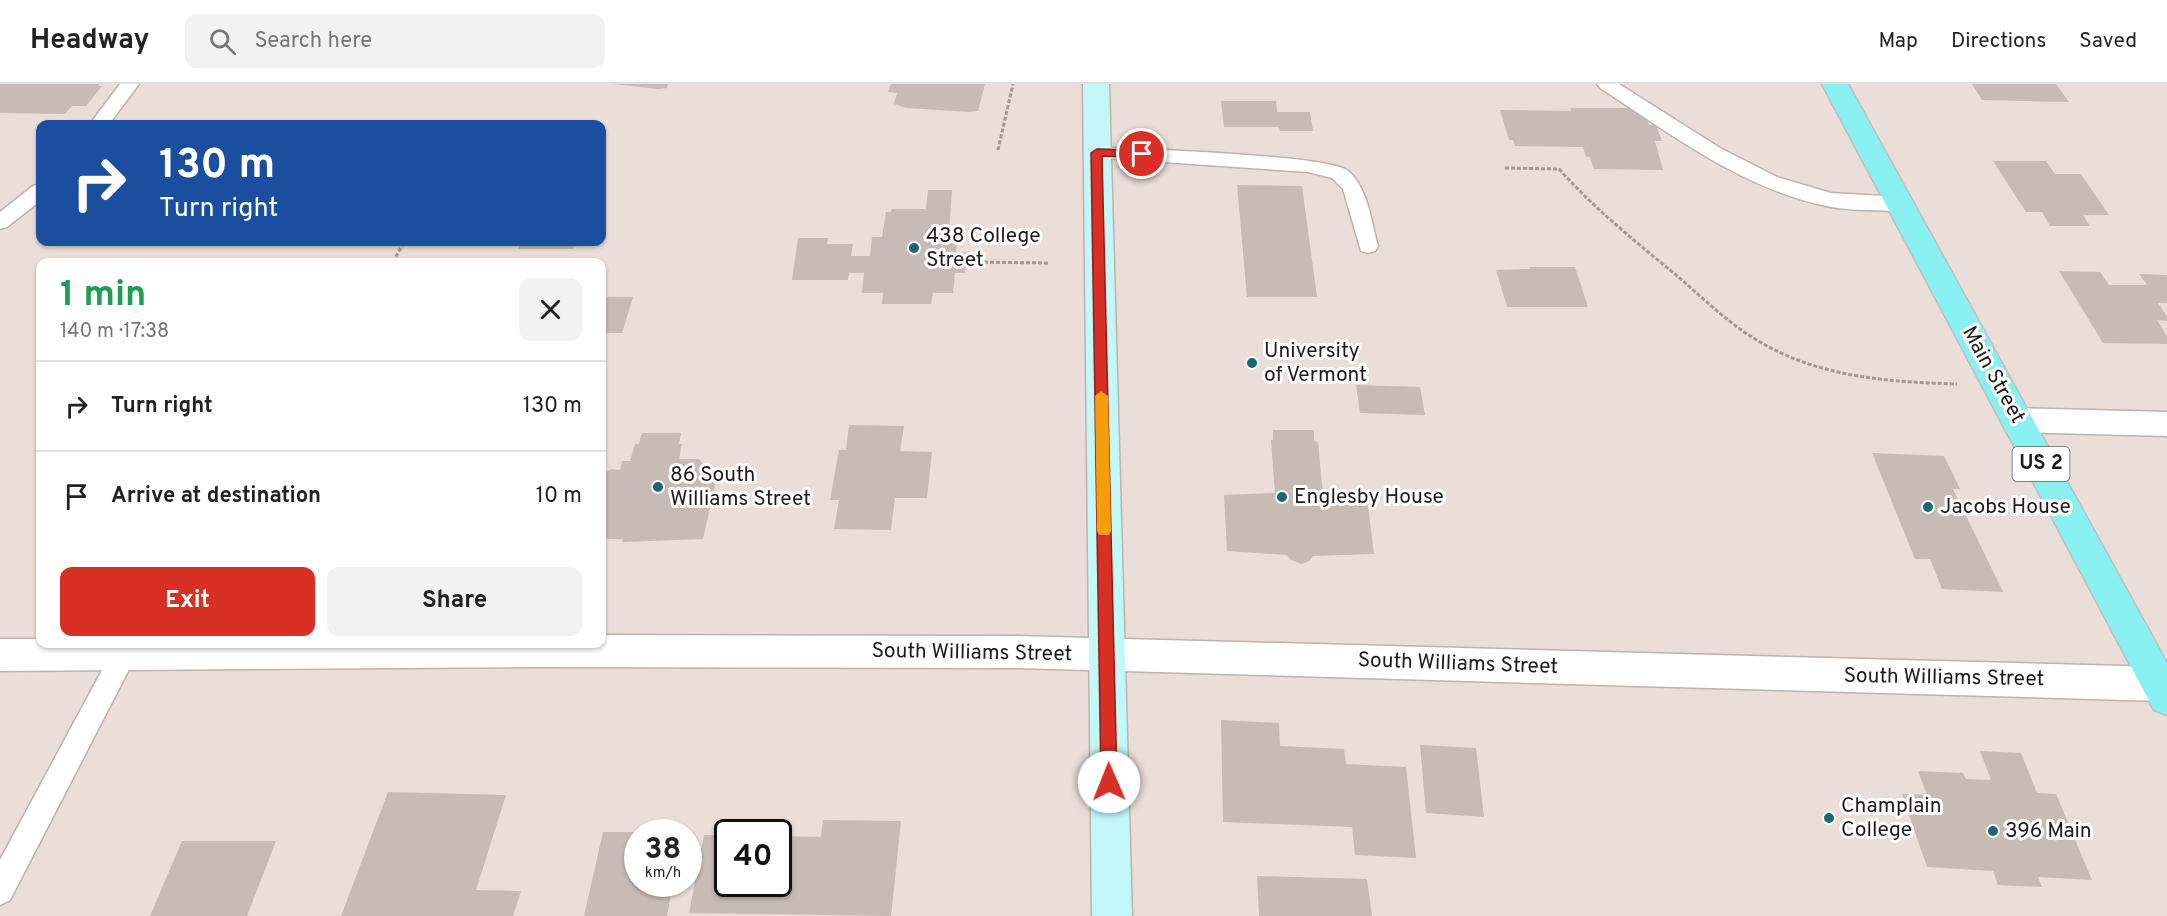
<!DOCTYPE html>
<meta charset="utf-8">
<style>
body{margin:0;font-family:Overpass,sans-serif;background:#f2f2f2;color:#222;height:100vh;display:flex;flex-direction:column;font-size:22px;white-space:nowrap}
*{box-sizing:border-box;margin:0}
p{font-size:20px;color:#767676}
.icon{flex:none;width:33px;height:33px;fill:none;stroke:currentColor;stroke-width:2;stroke-linecap:round;stroke-linejoin:round}
.map{position:relative;flex:1;overflow:hidden}
.panel{position:absolute;left:36px;top:174px;width:570px;height:390px;display:flex;flex-direction:column;background:#fff;border-radius:12px;box-shadow:0 2px 4px #0004}
.panel>*{flex:none}
.banner{position:absolute;left:36px;top:36px;width:570px;height:126px;border-radius:12px;box-shadow:0 2px 4px #0004;background:#1a4fa0;color:#fff;overflow:hidden}
.speed{position:absolute;left:624px;top:735px;display:flex;gap:12px;font-size:30px;font-weight:700;text-align:center}
.speed>*{display:grid;place-content:center;width:78px;height:78px;border-radius:50%;background:#fff;box-shadow:0 2px 4px #0004;line-height:1}
.speed small{font-size:15px;font-weight:400}
.speed .limit{border:3px solid #111;border-radius:9px;background:#fff;color:#111}
.pin{position:absolute;display:grid;place-items:center;width:51px;height:51px;color:#fff;margin:-26px;border:3px solid #fff;border-radius:50%;box-shadow:0 2px 6px #0007}
.me{position:absolute;width:66px;margin:-33px;rotate:359deg;stroke-linejoin:round;filter:drop-shadow(0 0 4px #0008)}
.turn{display:flex;align-items:center;gap:21px;height:126px;padding:0 24px;font-size:27px}
.turn .icon{width:78px;height:78px;stroke-width:2.5}
.turn b{display:block;font-size:42px;line-height:51px}
.round{display:grid;place-items:center;flex:none;width:63px;height:63px;border-radius:12px;background:#f2f2f2}
.summary{display:flex;align-items:center;justify-content:space-between;height:102px;padding:0 24px}
h1{font-size:36px;font-weight:700;line-height:45px;color:#1e9e55}
.cta{display:flex;gap:12px;margin-top:auto;padding:12px 24px}
.cta a{flex:1;height:69px;border-radius:12px;background:#d93025;color:#fff;font-size:24px;font-weight:700;line-height:69px;text-align:center}
.cta a+a{background:#f2f2f2;color:#222}
ul{padding:0;list-style:none}
li{display:flex;align-items:center;gap:18px;height:90px;padding:0 24px;border-top:2px solid #e0e0e0}
li div{flex:1}
li b{display:block;font-size:22px}
li em{font-style:normal}
header{display:flex;align-items:center;gap:36px;box-sizing:border-box;height:84px;padding:0 30px;background:#fff;border-bottom:2px solid #e0e0e0}
header strong{font-size:28px}
nav{display:flex;gap:33px;margin-inline-start:auto;font-size:21px}
.search{width:420px;height:54px;background:#f2f2f2;display:flex;align-items:center;gap:15px;box-sizing:border-box;padding:0 21px;border-radius:12px;color:#767676;font-size:22px}
.map>svg:first-child{display:block}
</style>
<header>
<strong>Headway</strong>
<div class="search"><svg class="icon" aria-label="search" viewBox="0 0 24 24"><circle cx="10" cy="10" r="6"/><path d="M15 15l6 6"/></svg>Search here</div>
<nav><a>Map</a><a>Directions</a><a>Saved</a></nav>
</header>
<div class="map">
<svg width="2167" height="832" viewBox="0 0 2167 832">
<rect width="100%" height="100%" fill="#ebded9"/>
<path fill="#c7bbb5" d="M0 0H99L98 2H102L86 22H72L65 30 0 29Z
M613 0H668L667 4 658 5Z
M891 0H985L978 27 970 28 906 24 894 20 897 9 888 8Z
M1972 0H2056L2069 18 1982 16Z
M1221 17H1276L1277 28H1310L1313 47H1280L1279 43H1224Z
M1570 24H1642L1649 41H1656L1662 57H1655L1663 86 1594 85 1590 73H1586L1583 63 1515 62 1513 56H1509L1500 26 1571 27Z
M1993 77H2046L2055 90H2081L2109 131H2083L2090 142H2050L2042 128H2026Z
M1237 101 1302 102 1317 213H1247Z
M928 106H952L949 151 958 150 956 168H967L965 189H955L953 209H933L931 220H882L883 209H862L864 189H849L848 196H792L798 154H828L827 160H853L851 172H870L872 153H882L886 128H891L892 125H926Z
M521 158H575L573 165H518Z
M1530 183H1575L1588 223H1507L1496 186 1530 185Z
M2059 187 2100 188 2109 201H2147L2139 190 2167 191V219H2158L2167 232V237L2157 236 2167 252V260L2103 259Z
M602 213H633L622 249H602Z
M1356 301 1420 303 1425 331 1360 329Z
M849 341 904 342 900 367 932 368 927 414H895L891 446 834 445 839 416H830L839 366H846Z
M1273 346H1314V357L1318 358 1323 411 1367 414 1374 470 1313 472 1309 477 1302 480 1291 476 1287 471 1227 467 1224 411 1275 409 1271 356H1273Z
M642 349H681L679 360H682L679 375H699L708 385 706 393H717L703 455 622 458 623 455H602L603 413 602 390 611 385 620 386 622 377H630L635 360H639Z
M1872 369 1944 372 1960 405H1953L2003 508 1942 505 1930 475H1915Z
M1221 636 1279 639 1280 662 1344 665 1346 680 1406 683 1416 774 1355 771 1352 743 1223 738Z
M1420 661 1476 664 1484 733 1426 729Z
M1980 667 2021 669 2037 709 2056 710 2092 796 2038 793 2042 803 1998 801 1993 787 1927 783 1902 710 1927 711 1918 687 1963 689 1966 695 1991 696Z
M388 708 506 711 476 806 521 807 513 832H341Z
M823 736 901 737 891 832 689 829 704 751H728V800H778V752L821 753Z
M603 748H638V800H673L667 832H584Z
M182 757H276L247 832H150Z
M1257 792 1367 795 1372 832H1259Z"/>
<g fill="none" stroke-linecap="round" stroke-linejoin="round">
<g stroke="#beb2ad" stroke-width="3">
<path id="lane" d="M120 0H139L109 40H90Z
M1597 0H1619L1720 64 1777 93 1831 109 1900 113 1907 115 1910 120 1907 125 1900 127C1877 126 1854 127 1831 123 1743 106 1673 51 1600 4Z
M1097 63C1134 65 1330 71 1348 87 1368 104 1371 137 1378 162L1375 167 1368 169 1361 167 1343 105 1332 94 1308 88 1090 73 1087 69 1090 65Z
M40 100V117L7 143 0 145V128L33 102Z
M121 560 133 562 137 570 10 816 0 821V776L115 562Z"/>
</g>
<g stroke="#beb2ad" stroke-width="3">
<path id="street" d="M2018 324 2167 328V352L2018 348 2007 345 2002 336 2007 327Z
M602 551 1017 552 2160 583 2167 586V614L2160 617 1017 584 537 583 0 587V555H40V560H602Z"/>
</g>
<g stroke="#beb2ad" stroke-width="3">
<path id="secondary" d="M1083 0H1109L1132 832H1092Z"/>
</g>
<g stroke="#c0bfbf" stroke-width="3">
<path id="primary" d="M1822 0H1848L2167 579V631L2154 626Z"/>
</g>
<path stroke="#a29894" stroke-width="3" stroke-dasharray="4 2" stroke-linecap="butt" d="M998 66 1013 0
M1505 84 1559 85C1593 123 1631 154 1670 186 1698 209 1724 236 1755 255 1816 293 1887 298 1957 300
M393 178 404 158
M966 178 1049 179"/>
<use href="#lane" fill="#fff" fill-rule="evenodd"/>
<use href="#street" fill="#fff" fill-rule="evenodd"/>
<use href="#secondary" fill="#c4f8f8" fill-rule="evenodd"/>
<use href="#primary" fill="#89f0f1" fill-rule="evenodd"/>
</g>
<path fill="#d93025" stroke="#8d1f18" stroke-width="1.5" d="M1097 65 1142 66 1148 70 1142 74 1102 72 1117 698 1115 704 1109 706 1104 704 1101 698 1091 69Z"/>
<path fill="#f59e0b" d="M1101 307 1108 312 1111 447 1109 451H1099L1097 447 1095 312Z"/>
<g fill="#1a6869" stroke="#fff" stroke-width="2">
<circle cx="914" cy="164" r="6"/>
<circle cx="1252" cy="279" r="6"/>
<circle cx="658" cy="403" r="6"/>
<circle cx="1282" cy="413" r="6"/>
<circle cx="1928" cy="423" r="6"/>
<circle cx="1829" cy="734" r="6"/>
<circle cx="1993" cy="747" r="6"/>
</g>
<g text-anchor="middle" dominant-baseline="central" stroke-width="6" stroke-linejoin="round" paint-order="stroke">
<rect fill="#fff" stroke="#625f5e" stroke-width="1.5" x="2012.5" y="363" width="57" height="34" rx="4.5"/>
<g font-size="20" font-weight="bold" fill="#1f1a19">
<text x="2041" y="380">US 2</text>
</g>
<g font-size="21" fill="#1f1a19" stroke="#fff" text-anchor="start">
<text x="926" y="152">438 College<tspan x="926" dy="24">Street</tspan></text>
<text x="1264" y="267">University<tspan x="1264" dy="24">of Vermont</tspan></text>
<text x="670" y="391">86 South<tspan x="670" dy="24">Williams Street</tspan></text>
<text x="1294" y="413">Englesby House</text>
<text x="1940" y="423">Jacobs House</text>
<text x="1841" y="722">Champlain<tspan x="1841" dy="24">College</tspan></text>
<text x="2005" y="747">396 Main</text>
</g>
<g font-size="21" fill="#1f1a19" stroke="#fff">
<text transform="translate(1993 291) rotate(61)">Main Street</text>
<text transform="translate(972 569) rotate(1)">South Williams Street</text>
<text transform="translate(1458 580) rotate(2)">South Williams Street</text>
<text transform="translate(1944 594) rotate(1)">South Williams Street</text>
</g>
</g>
</svg>
<div class="speed"><div>38<small>km/h</small></div><div class="limit">40</div></div>
<div class="pin" style="left:1142px;top:70px;background:#d93025"><svg class="icon" aria-label="arrive" viewBox="0 0 24 24"><path d="M6 21V4h12l-3 4 3 4H6"/></svg></div>
<svg class="me" style="left:1109px;top:698px" viewBox="-20 -20 40 40"><circle r="19" fill="#fff"/><path d="M0-13L10 11 0 6-10 11z" fill="#d93025"/></svg>
<div class="banner">
<div class="turn"><svg class="icon" aria-label="right" viewBox="0 0 24 24"><path d="M7 20v-9h11M14 6l5 5-5 5"/></svg><div><b>130 m</b>Turn right</div></div>
</div>
<section class="panel">
<div class="summary"><div><h1>1 min</h1><p>140 m · 17:38</p></div><a class="round"><svg class="icon" aria-label="close" viewBox="0 0 24 24"><path d="M6 6l12 12M18 6L6 18"/></svg></a></div>
<ul>
<li><svg class="icon" aria-label="right" viewBox="0 0 24 24"><path d="M7 20v-9h11M14 6l5 5-5 5"/></svg><div><b>Turn right</b></div><em>130 m</em></li>
<li><svg class="icon" aria-label="arrive" viewBox="0 0 24 24"><path d="M6 21V4h12l-3 4 3 4H6"/></svg><div><b>Arrive at destination</b></div><em>10 m</em></li>
</ul>
<div class="cta"><a>Exit</a><a>Share</a></div>
</section>
</div>
